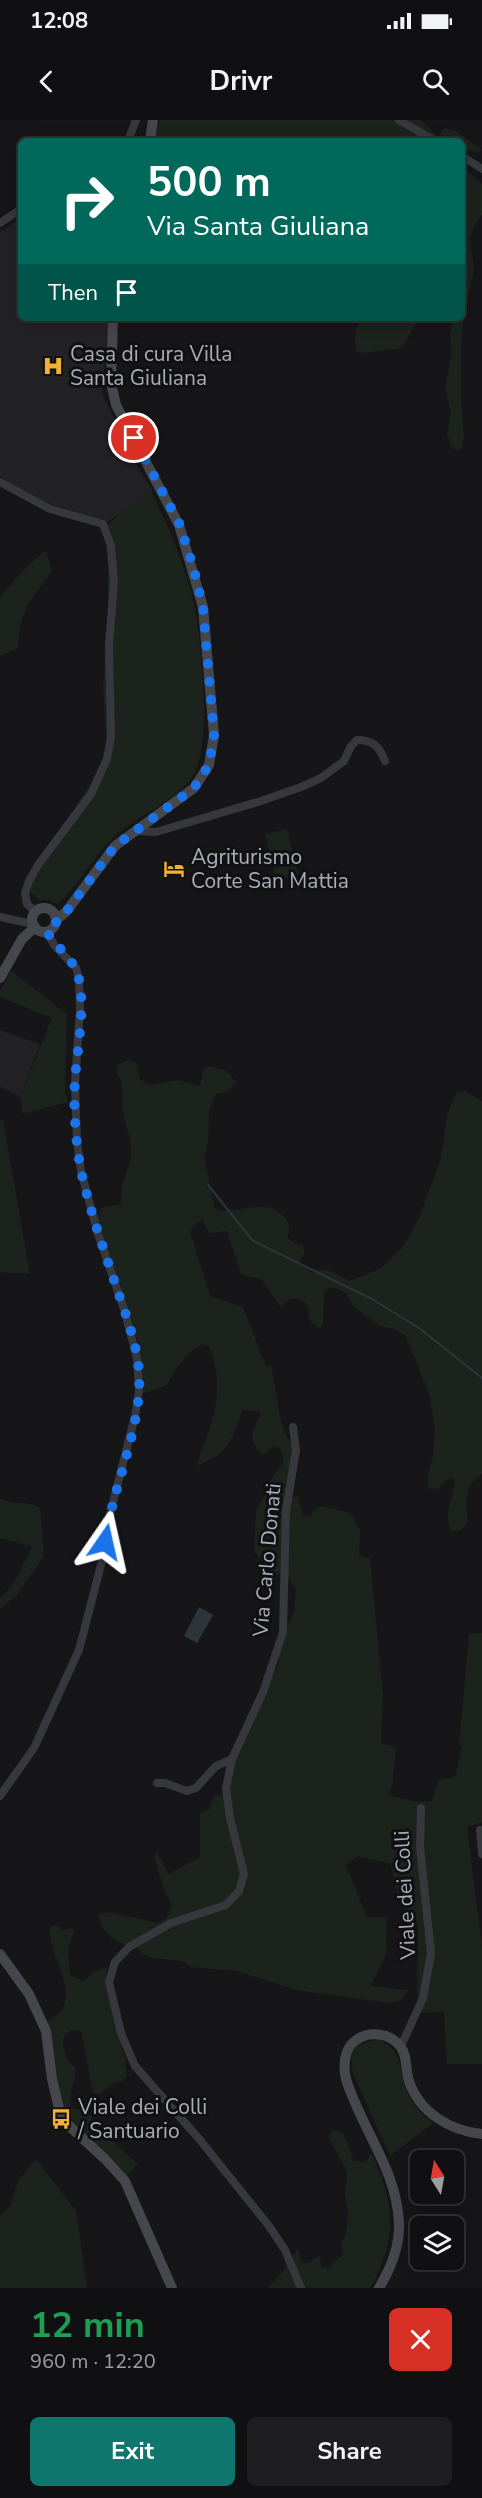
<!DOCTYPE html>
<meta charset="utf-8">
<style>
body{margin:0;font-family:"Nunito Sans",sans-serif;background:#1e1e20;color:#f1f3f6;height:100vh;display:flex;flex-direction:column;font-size:22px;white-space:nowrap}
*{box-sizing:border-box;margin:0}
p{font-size:20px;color:#9c9d9f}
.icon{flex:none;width:33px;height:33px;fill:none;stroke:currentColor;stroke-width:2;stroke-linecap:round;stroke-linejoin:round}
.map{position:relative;height:2168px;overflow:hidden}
.details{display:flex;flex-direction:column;background:#101012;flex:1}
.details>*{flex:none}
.hud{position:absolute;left:18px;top:18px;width:447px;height:183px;border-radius:9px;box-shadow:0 3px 15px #0003,0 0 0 2px #303032;background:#00695c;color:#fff;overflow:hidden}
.needle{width:39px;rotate:349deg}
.buttons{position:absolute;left:410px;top:2030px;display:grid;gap:12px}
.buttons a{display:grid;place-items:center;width:54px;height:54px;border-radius:9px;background:#101012;box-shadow:0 3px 15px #0003,0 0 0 2px #303032;font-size:30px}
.pin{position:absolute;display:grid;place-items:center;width:51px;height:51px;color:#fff;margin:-26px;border:3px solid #fff;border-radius:50%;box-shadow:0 2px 6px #0007}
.me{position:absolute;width:66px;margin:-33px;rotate:11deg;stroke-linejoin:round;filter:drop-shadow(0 0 4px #0008)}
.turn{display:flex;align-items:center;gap:21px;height:126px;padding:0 30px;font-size:27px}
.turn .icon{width:78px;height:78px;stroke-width:2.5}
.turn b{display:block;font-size:42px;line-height:51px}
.then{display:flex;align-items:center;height:57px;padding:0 30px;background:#0003;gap:12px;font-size:22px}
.round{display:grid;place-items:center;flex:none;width:63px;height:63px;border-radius:9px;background:#1e1e20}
.head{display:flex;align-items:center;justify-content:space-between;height:102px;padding:0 30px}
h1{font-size:36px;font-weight:700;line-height:45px;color:#1e9e55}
.primary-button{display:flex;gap:12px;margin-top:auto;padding:12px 30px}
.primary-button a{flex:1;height:69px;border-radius:9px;background:#0f766e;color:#fff;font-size:24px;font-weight:700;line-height:69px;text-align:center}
.primary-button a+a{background:#1e1e20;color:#f1f3f6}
.status{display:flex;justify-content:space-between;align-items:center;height:42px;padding:0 30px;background:#101012;direction:ltr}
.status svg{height:16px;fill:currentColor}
header{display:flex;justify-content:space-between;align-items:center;height:78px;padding:0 30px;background:#101012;font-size:27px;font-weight:700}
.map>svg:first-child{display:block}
</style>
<div class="status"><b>12:08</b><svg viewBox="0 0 49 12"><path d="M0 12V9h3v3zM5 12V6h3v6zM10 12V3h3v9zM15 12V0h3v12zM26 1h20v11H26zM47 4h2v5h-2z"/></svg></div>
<header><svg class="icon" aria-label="back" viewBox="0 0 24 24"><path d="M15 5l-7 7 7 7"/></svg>Drivr<svg class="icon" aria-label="search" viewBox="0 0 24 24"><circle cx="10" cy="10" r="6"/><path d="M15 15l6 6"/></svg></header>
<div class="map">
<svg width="482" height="2168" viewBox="0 0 482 2168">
<rect width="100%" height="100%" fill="#161618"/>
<path fill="#222225" d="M21 98V198H109L102 273 137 346 153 371 107 402 53 385 15 368 0 356V112Z
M0 910 40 924 20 977 0 967Z"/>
<path fill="#1c231d" d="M159 0H421L438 17 444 8 456 11 482 30 476 33 469 30 462 34V21H155Z
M462 46 482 64V95L475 104 470 118 474 151 464 196 461 227V278L464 314 462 328 457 331 451 327 447 314 451 293 445 267 452 233 450 215 453 198H462Z
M362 198H419L402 228 362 233 356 231C354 218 354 209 362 198Z
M151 371C167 403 180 434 190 468 201 504 214 628 192 657 174 682 143 693 120 712 94 733 81 764 57 784L50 780H39L24 765 93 660 104 639 106 620 103 564 108 506V448L104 409 119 394Z
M46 431 52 451C29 484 21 486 18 528L0 536V477C10 466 35 436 46 431Z
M287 709 298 755 276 760 265 714Z
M11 851 67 894 65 971 68 982 23 994 20 977 52 898 0 877V871Z
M128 940 136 943 140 959 147 965 179 960 200 966 203 951 209 946 227 951 237 963 227 972 216 974 209 990 208 1022 204 1037 215 1089C243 1097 267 1071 289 1103L288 1118 297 1125 302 1124 305 1130 299 1144 312 1152C326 1146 336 1153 349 1161L380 1149 403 1127 418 1100 441 1038 447 996 453 979 457 973 465 971 482 981V1354C465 1364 465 1384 468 1402L461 1410 451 1412 448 1402V1391L455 1362 452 1357C443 1361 440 1373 429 1368L427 1359 433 1336 435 1308 429 1274 406 1216 394 1209 380 1206 353 1186 346 1173 335 1168H328L324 1172 323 1203 320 1209C316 1206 311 1203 309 1198 308 1195 309 1191 308 1188 302 1173 288 1177 281 1188L262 1160 241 1154 227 1111 209 1113 202 1099 190 1111 210 1176 243 1187 266 1246 271 1245 281 1301 287 1318 300 1326 288 1378 298 1376 303 1395 311 1396 312 1392 320 1386 347 1392 355 1397 354 1402 360 1410 359 1435 364 1438H370L383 1576 381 1623 396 1627 392 1667 388 1675 417 1682 432 1681 439 1660 455 1657 462 1626 459 1625 469 1514 482 1513V1702L467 1707 482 1827V1944H447L444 1892 417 1893 418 1806 401 1781 395 1765 391 1744 358 1736 346 1745 367 1797H387L386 1835 370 1866 408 1870 400 1881 389 1883 296 1870 237 1851 191 1847 181 1841 152 1838 142 1834 137 1827C117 1825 103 1815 98 1795L108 1792 158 1803 166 1799 172 1786C163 1771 159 1753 154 1736L157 1732 169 1754 200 1737V1693L209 1689 214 1676 221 1675 227 1670 229 1641 279 1543 280 1523 294 1492 296 1469 282 1450 278 1455C268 1453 263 1440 254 1432L256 1392 270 1361 284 1342 281 1330 275 1326 262 1335C246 1317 253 1313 261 1292L243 1289C230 1322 232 1332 196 1346 212 1304 227 1271 209 1226L202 1224C186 1234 175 1248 167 1265L143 1274 139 1226 127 1189 118 1186 94 1106 101 1088 121 1084 122 1065 131 1038V1025L122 988V963L116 951 118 944Z
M0 999 3 1000 30 1154 0 1152Z
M0 1378C10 1386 25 1379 40 1388L44 1436 16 1476 0 1489V1478L14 1463 32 1427 0 1418Z
M50 1806H58L61 1810 72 1808 74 1813 68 1829 70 1855 83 1861 96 1851 106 1847 111 1882 125 1939 127 1956 122 1961 112 1963 100 1975 93 1972 81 1911 71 1910 63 1918C63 1929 66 1941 75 1948 77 1960 72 1962 71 1972 70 1976 71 1982 70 1987L78 1990 82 1985 87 1988 94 2004 138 2044 126 2057 65 1996 57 1972 51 1913 47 1901C90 1880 46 1838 50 1806Z
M377 1920C405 1926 398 1958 410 1978 416 1988 424 1996 433 2003L390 2036 353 1954C349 1932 353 1923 377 1920Z
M332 2010C348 2010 348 2028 354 2041L365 2042 372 2034C395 2084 398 2119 370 2168H268L289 2144 298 2127 301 2142 309 2143 316 2137 320 2136 321 2147 328 2148 343 2134 341 2125 346 2113 348 2095 345 2074 347 2057 346 2049 329 2018Z
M36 2039 76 2091 87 2168H0V2097L10 2086 19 2059Z"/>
<path fill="#2c353c" d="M199 1487 213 1495 197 1523 184 1516Z"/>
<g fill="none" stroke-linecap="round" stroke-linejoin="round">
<path stroke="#2c353c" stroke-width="2" d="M208 1065 253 1121 372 1179 419 1208 482 1258"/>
<path stroke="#37383d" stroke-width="8" d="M399 0 435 21
M128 21 136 0
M462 36 482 49
M0 103 21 89
M0 362 50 389 103 404 111 426 114 462 109 524 111 617 107 639 91 674 38 745 29 761 25 773 27 784 36 792
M136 711 156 712 261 681 301 667 321 658 344 641 351 626 357 620C373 620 379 626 385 641
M0 797 33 804
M293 1307 296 1330 286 1391 283 1512 263 1572 232 1639 226 1668 230 1698 244 1754 239 1771 226 1785 171 1803 129 1827 115 1842 109 1862 121 1913 135 1946 200 2020 269 2106 285 2130 301 2168
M157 1663H165L187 1671 196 1668 216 1646 232 1639
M0 1676 34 1628 79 1530 103 1437 107 1406 135 1296 139 1270 137 1238 124 1189 98 1114 81 1051 77 1022 75 963 80 889 79 859 76 848 54 825 47 812
M480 1710 482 1734
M401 1926 423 1878 431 1833 420 1727 421 1688"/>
<path stroke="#45474d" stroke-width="10" d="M150 21 153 0
M32 800a12 12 0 1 1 24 0a12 12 0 1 1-24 0Z
M56 800 66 792 115 726 194 668 209 645 214 615 203 487 179 405 116 285 111 263 113 198
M0 858 22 819 35 807
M0 1834 29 1874 46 1911 52 1959 60 1993 67 2004 105 2039 125 2061 172 2168
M379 2168C391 2148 400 2127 399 2103 397 2050 361 2008 346 1959 343 1947 344 1929 355 1921 368 1910 390 1913 400 1926 408 1935 405 1950 409 1961 419 1992 450 2011 482 2014"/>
</g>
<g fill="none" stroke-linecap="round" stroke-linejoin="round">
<path stroke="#1a73e8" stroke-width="10" stroke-dasharray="0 18" d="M105 1422C112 1371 136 1322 139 1271 142 1237 128 1201 117 1169 104 1130 90 1091 81 1051 76 1023 73 989 75 960 77 929 87 882 77 852 72 839 55 825 47 812L54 808 57 800 66 792 115 726 194 668 209 645 214 615 203 487 194 450 180 405 134 318"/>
</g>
<defs>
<g id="hospital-bare" transform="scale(1.62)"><path d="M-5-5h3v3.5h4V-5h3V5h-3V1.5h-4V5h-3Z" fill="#f2b134" stroke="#111113" stroke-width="2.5" paint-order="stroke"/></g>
<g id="hotel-bare" transform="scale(1.62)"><path d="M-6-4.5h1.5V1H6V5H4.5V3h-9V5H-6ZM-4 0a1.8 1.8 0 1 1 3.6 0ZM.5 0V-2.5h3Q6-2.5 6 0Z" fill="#f2b134" stroke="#111113" stroke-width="2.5" paint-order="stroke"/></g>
<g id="bus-bare" transform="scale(1.62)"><path d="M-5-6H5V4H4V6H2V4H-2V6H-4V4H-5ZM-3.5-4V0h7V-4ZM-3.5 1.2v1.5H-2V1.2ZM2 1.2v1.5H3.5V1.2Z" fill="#f2b134" stroke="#111113" stroke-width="2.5" paint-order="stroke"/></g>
</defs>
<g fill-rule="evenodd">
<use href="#hospital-bare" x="53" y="246"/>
<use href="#hotel-bare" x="174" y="749"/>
<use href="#bus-bare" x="61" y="1999"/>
</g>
<g text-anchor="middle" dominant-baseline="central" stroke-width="6" stroke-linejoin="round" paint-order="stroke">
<g font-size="21" fill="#a8adb8" stroke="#111113" text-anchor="start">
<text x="70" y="234">Casa di cura Villa<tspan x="70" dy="24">Santa Giuliana</tspan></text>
<text x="191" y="737">Agriturismo<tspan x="191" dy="24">Corte San Mattia</tspan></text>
<text x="78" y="1987">Viale dei Colli<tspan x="78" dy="24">/ Santuario</tspan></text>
</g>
<g font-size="21" fill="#a8adb8" stroke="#111113">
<text transform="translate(267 1440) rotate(-85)">Via Carlo Donati</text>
<text transform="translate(405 1775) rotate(-93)">Viale dei Colli</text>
</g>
</g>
</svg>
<div class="buttons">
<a><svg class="needle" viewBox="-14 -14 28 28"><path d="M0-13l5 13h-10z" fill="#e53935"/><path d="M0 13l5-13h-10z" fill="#9c9d9f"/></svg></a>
<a><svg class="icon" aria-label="layers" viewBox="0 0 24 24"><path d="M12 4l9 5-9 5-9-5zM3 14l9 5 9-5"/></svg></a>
</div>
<div class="pin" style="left:134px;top:318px;background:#d93025"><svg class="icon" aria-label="arrive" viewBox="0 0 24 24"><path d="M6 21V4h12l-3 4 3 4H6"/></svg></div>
<svg class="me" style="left:105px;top:1422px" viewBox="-20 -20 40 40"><path d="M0-17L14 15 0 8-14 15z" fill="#1a73e8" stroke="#fff" stroke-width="4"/></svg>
<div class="hud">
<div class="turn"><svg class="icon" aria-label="right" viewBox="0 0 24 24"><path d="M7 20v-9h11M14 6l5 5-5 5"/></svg><div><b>500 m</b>Via Santa Giuliana</div></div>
<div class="then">Then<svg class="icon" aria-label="arrive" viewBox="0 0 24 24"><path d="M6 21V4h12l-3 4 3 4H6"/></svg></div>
</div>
</div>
<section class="details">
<div class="head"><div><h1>12 min</h1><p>960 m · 12:20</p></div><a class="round" style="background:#d93025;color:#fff"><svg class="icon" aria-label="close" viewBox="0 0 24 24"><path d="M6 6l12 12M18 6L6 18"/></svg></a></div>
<div class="primary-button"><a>Exit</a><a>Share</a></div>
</section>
